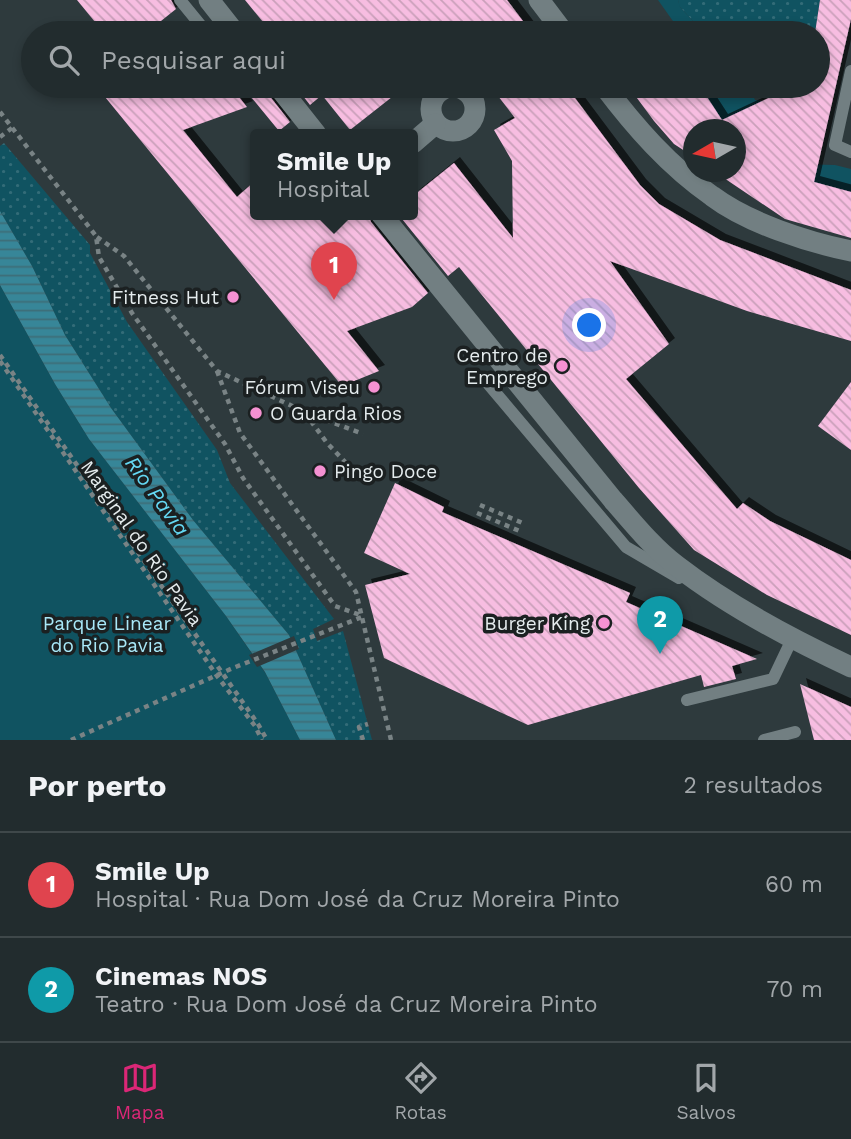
<!DOCTYPE html>
<html lang="pt">
<head>
<meta charset="utf-8">
<style>
	:root { --surface:#222c2e; --page:#2a3436; --text:#f1f3f6; --muted:#a2a7aa; --line:#3f484a; --accent:#db2777 }
	body { margin:0; font-family:"Work Sans",sans-serif; background:var(--page); color:var(--text) }
	.compass { position:absolute; left:683px; top:119px; width:63px; height:63px; border-radius:50%; background:var(--surface); box-shadow:0 4px 10px #0003; rotate:261deg }
	.you { position:absolute; left:590px; top:326px; width:24px; height:24px; margin:-18px; border:5px solid #fff; border-radius:50%; background:#1a73e8; box-shadow:0 0 0 10px #1a73e833 }
	.badge { display:grid; place-items:center; width:46px; height:46px; border-radius:50%; background:var(--accent); color:#fff; font-size:23px; font-weight:700 }
	.pin { position:absolute; translate:-50% -58px; filter:drop-shadow(0 2px 4px #0008) }
	.pin::after { content:''; position:absolute; top:37px; width:24px; height:21px; background:inherit; clip-path:polygon(0 0,100% 0,50% 100%) }
	.popup { position:absolute; left:250px; top:129px; width:168px; height:91px; box-sizing:border-box; display:grid; place-content:center; border-radius:7px; background:var(--surface); filter:drop-shadow(0 2px 5px #0005); font-size:23px; white-space:nowrap; color:var(--muted) }
	.popup b { font-size:26px; color:var(--text) }
	.popup::after { content:''; position:absolute; left:50%; top:100%; margin-left:-14px; border:14px solid transparent; border-top-color:var(--surface) }
	.list { margin:0; padding:0; list-style:none }
	h2 { display:flex; justify-content:space-between; align-items:center; height:91px; margin:0; padding:0 28px; font-size:30px }
	h2 small { font-size:23px; font-weight:400; color:var(--muted) }
	.list li { display:grid; grid-template-columns:46px 1fr auto; gap:21px; align-items:center; box-sizing:border-box; height:105px; padding:0 28px; border-top:2px solid var(--line) }
	.list b { display:block; font-size:26px; white-space:nowrap }
	.list p { margin:0; font-size:23px; white-space:nowrap; color:var(--muted) }
	.list em { font-size:23px; font-style:normal; color:var(--muted) }
	.icon { flex:none; width:38px; height:38px; fill:none; stroke:currentColor; stroke-width:2; stroke-linecap:round; stroke-linejoin:round }
	.map { position:relative; flex:none; width:851px; height:740px; overflow:hidden }
	.search { position:absolute; background:var(--surface); box-shadow:0 4px 10px #0003; left:21px; right:21px; top:21px; height:77px; display:flex; align-items:center; gap:18px; box-sizing:border-box; padding:0 24px; border-radius:38px; color:var(--muted); font-size:26px }
	.sheet { height:301px; background:var(--surface) }
	nav { display:flex; justify-content:space-around; align-items:center; box-sizing:border-box; height:98px; border-top:2px solid var(--line); background:var(--surface); font-size:19px; color:var(--muted) }
	nav a { display:grid; justify-items:center; gap:4px }
	nav .on { color:var(--accent) }
	.map>svg:first-child { display:block }
	.grass { fill:url(#grass-dots) }
	.green { fill:#105361 }
	.water { fill:url(#water-rules) }
	.pier { fill:#2e3a3d }
	.building { fill:url(#building-back-hatch); filter:url(#shadow) }
	.lines { fill:none; stroke-linecap:round; stroke-linejoin:round }
	.path { stroke:#798385; stroke-width:4.5; stroke-dasharray:5 5; stroke-linecap:butt }
	.lane { stroke:#727f82; stroke-width:12 }
	.street { stroke:#727f82; stroke-width:21 }
	.secondary { stroke:#727f82; stroke-width:21 }
	.poi-dot { fill:#f591d2; stroke:#1b2021; stroke-width:2.5 }
	.labels { text-anchor:middle; stroke-width:7; stroke-linejoin:round; paint-order:stroke }
	.poi-label { font-size:19px; fill:#e5ecee; stroke:#1b2021; text-anchor:end }
	.street-label { font-size:19px; fill:#e5ecee; stroke:#1b2021 }
	.park-label { font-size:19px; fill:#a9e8f8; stroke:#1b2021 }
	.water-label { font-size:21px; font-style:italic; fill:#64d8f3; stroke:#1b2021 }
</style>
</head>
<body>
<div class="map">
<svg width="851" height="740" viewBox="0 0 851 740">
	<defs>
		<pattern id="grass-dots" width="8" height="8" patternUnits="userSpaceOnUse" patternTransform="scale(1.75)"><rect width="8" height="8" fill="#105361"/><path d="M2 2h.1M6 6h.1" fill="none" stroke="#336c78" stroke-width="1.8" stroke-linecap="round"/></pattern>
		<pattern id="water-rules" width="6" height="5" patternUnits="userSpaceOnUse" patternTransform="scale(1.75)"><rect width="6" height="5" fill="#378698"/><path d="M0 2.5h6" fill="none" stroke="#3d6d78"/></pattern>
		<pattern id="building-back-hatch" width="6" height="6" patternUnits="userSpaceOnUse" patternTransform="scale(1.75)"><rect width="6" height="6" fill="#f7bde1"/><path d="M-1 5l2 2M0 0l6 6M5-1l2 2" fill="none" stroke="#caa0ba"/></pattern>
		<filter id="shadow"><feDropShadow dx="6" dy="-6" stdDeviation="0" flood-color="#0009"/></filter>
	</defs>
	<rect width="100%" height="100%" fill="#2e3a3d"/>
	<g class="grass">
		<polygon points="678,0 820,0 815,33 704,33 679,6"/>
		<polygon points="4,143 90,245 90,253 127,322 217,450 230,483 334,619 313,629 317,641 343,631 372,740 336,740 289,635 193,520 111,408 65,335 32,266 0,211 0,146"/>
	</g>
	<g class="green">
		<polygon points="658,0 678,0 680,7 704,33 678,33 680,31"/>
		<polygon points="699,86 749,86 755,100 779,104 796,164 835,165 851,169 851,192 821,184 810,225 744,110 716,123 707,97"/>
		<polygon points="0,285 55,384 89,439 226,616 266,674 300,740 0,740"/>
	</g>
	<polygon class="water" points="0,211 32,266 65,335 111,408 193,520 289,635 336,740 300,740 265,672 226,616 89,439 55,384 0,285"/>
	<polygon class="pier" points="294,636 299,649 257,667 249,655"/>
	<g class="building">
		<polygon points="77,0 171,0 176,9 146,33 104,33"/>
		<polygon points="245,0 507,0 532,33 272,33"/>
		<polygon points="820,0 851,0 851,19 814,182 851,192 851,238 785,219 715,172 736,172 736,130 694,130 694,157 674,144 654,121 628,86 702,86 707,97 722,120 794,86 818,86 818,33 815,33"/>
		<polygon points="96,86 230,86 247,107 183,130 237,197 255,181 255,214 368,214 371,222 428,293 412,307 347,331 379,371 342,386"/>
		<polygon points="242,86 265,86 268,94 290,122 279,131"/>
		<polygon points="295,86 406,86 350,130 322,95 310,105"/>
		<polygon points="510,86 566,86 640,185 659,204 720,240 851,290 851,341 747,311 610,261 669,344 626,379 737,509 743,503 770,521 851,560 851,635 767,595 694,550 639,488 459,267 448,276 398,214 413,214 413,196 454,163 513,238 512,161 494,130 515,118 498,96"/>
		<polygon points="851,382 851,450 818,426"/>
		<polygon points="395,483 444,507 442,512 630,593 626,602 757,659 732,666 736,679 704,687 701,675 528,725 384,658 365,585 410,574 364,553"/>
		<polygon points="800,684 851,707 851,740 814,740"/>
	</g>
	<g class="lines">
		<g class="path">
			<polyline points="0,112 96,236 99,257 132,313 225,444 243,478 335,606 363,616"/>
			<polyline points="0,137 12,128"/>
			<polyline points="97,237 124,256 217,371 305,412 363,434"/>
			<polyline points="0,355 258,724 267,740"/>
			<polyline points="0,361 217,676 255,726 262,740"/>
			<polyline points="217,371 240,433 356,592 391,740"/>
			<polyline points="305,413 327,443 349,466"/>
			<polyline points="480,505 525,524"/>
			<polyline points="477,513 522,532"/>
			<polyline points="71,740 233,668 362,617"/>
			<polyline points="363,740 359,727 368,724"/>
		</g>
		<g class="lane">
			<polyline points="180,0 207,33"/>
			<polyline points="851,71 835,145 851,152"/>
			<polyline points="489,385 626,547 679,578"/>
			<polyline points="687,700 773,679 793,637"/>
			<polyline points="764,740 795,732"/>
		</g>
		<g class="street">
			<polyline points="209,0 235,33"/>
			<polyline points="278,86 316,134"/>
			<circle cx="453" cy="109" r="22"/>
			<polyline points="413,143 435,124"/>
			<path d="M 381,214 L 613,500 C 633,523 653,548 677,566 C 730,607 791,639 851,667"/>
		</g>
		<g class="secondary">
			<polyline points="539,0 564,33"/>
			<path d="M 604,86 C 635,127 669,166 712,196 C 748,223 807,242 851,251"/>
		</g>
	</g>
	<g class="poi-dot">
		<circle cx="233" cy="297" r="7"/>
		<circle cx="562" cy="366" r="7"/>
		<circle cx="374" cy="387" r="7"/>
		<circle cx="256" cy="413" r="7"/>
		<circle cx="320" cy="471" r="7"/>
		<circle cx="604" cy="623" r="7"/>
	</g>
	<g class="labels">
		<g class="poi-label">
			<text x="219" y="304">Fitness Hut</text>
			<text x="548" y="362">Centro de<tspan x="548" dy="22">Emprego</tspan></text>
			<text x="360" y="394">Fórum Viseu</text>
			<text x="270" y="420" text-anchor="start">O Guarda Rios</text>
			<text x="334" y="478" text-anchor="start">Pingo Doce</text>
			<text x="590" y="630">Burger King</text>
		</g>
		<g class="street-label">
			<text transform="translate(142 543) rotate(55)" y="7">Marginal do Rio Pavia</text>
		</g>
		<g class="park-label">
			<text x="107" y="630">Parque Linear<tspan x="107" dy="22">do Rio Pavia</tspan></text>
		</g>
		<g class="water-label">
			<text transform="translate(157 496) rotate(54)" y="7">Rio Pavia</text>
		</g>
	</g>
</svg>
<svg class="compass" viewBox="-18 -18 36 36"><path d="M0-13l5 13h-10z" fill="#e53935"/><path d="M0 13l5-13h-10z" fill="#a2a7aa"/></svg>
<div class="you"></div>
<div class="pin badge" style="left:334px;top:300px;background:#e0444e">1</div>
<div class="popup"><b>Smile Up</b>Hospital</div>
<div class="pin badge" style="left:660px;top:654px;background:#0f9aa8">2</div>
<div class="search"><svg class="icon" aria-label="search" viewBox="0 0 24 24"><circle cx="10" cy="10" r="6"/><path d="M15 15l6 6"/></svg>Pesquisar aqui</div>
</div>
<section class="sheet">
<h2>Por perto<small>2 resultados</small></h2>
<ul class="list">
<li><span class="badge" style="background:#e0444e">1</span><div><b>Smile Up</b><p>Hospital · Rua Dom José da Cruz Moreira Pinto</p></div><em>60 m</em></li>
<li><span class="badge" style="background:#0f9aa8">2</span><div><b>Cinemas NOS</b><p>Teatro · Rua Dom José da Cruz Moreira Pinto</p></div><em>70 m</em></li>
</ul>
</section>
<nav>
<a class="on"><svg class="icon" aria-label="map" viewBox="0 0 24 24"><path d="M3 6l6-2 6 2 6-2v14l-6 2-6-2-6 2zM9 4v14M15 6v14"/></svg>Mapa</a>
<a><svg class="icon" aria-label="directions" viewBox="0 0 24 24"><path d="M12 3l9 9-9 9-9-9zM9 14v-3h6M13 9l2 2-2 2"/></svg>Rotas</a>
<a><svg class="icon" aria-label="saved" viewBox="0 0 24 24"><path d="M7 4h10v16l-5-4-5 4z"/></svg>Salvos</a>
</nav>
</body>
</html>
